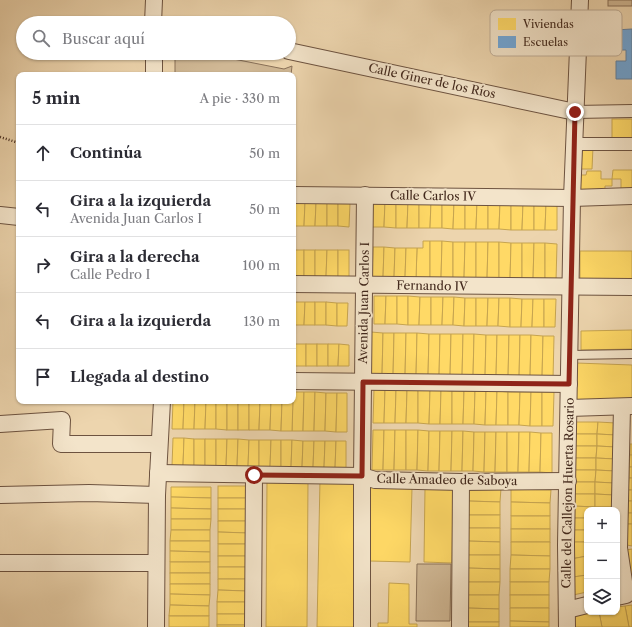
<!DOCTYPE html>
<html lang="es">
<head>
<meta charset="utf-8">
<style>
	:root { --surface:#fff; --page:#f2f2f3; --text:#2b2b33; --muted:#7c7c81; --line:#e1e1e2 }
	body { margin:0; font-family:"Libre Caslon Text",serif; background:var(--page); color:var(--text) }
	.controls { position:absolute; right:12px; bottom:12px; display:grid; overflow:hidden; border-radius:8px; box-shadow:0 1px 3px #0004 }
	.controls button { width:36px; height:36px; display:grid; place-items:center; padding:0; border:0; border-bottom:1px solid var(--line); background:var(--surface); color:var(--text); font:20px sans-serif }
	.stop { position:absolute; width:12px; height:12px; margin:-9px; border:3px solid #8f2418; border-radius:50%; background:#fff }
	.stop.end { background:#8f2418; border-color:#fff; box-shadow:0 1px 4px #0008 }
	.list { margin:0; padding:0; list-style:none }
	h2 { display:flex; justify-content:space-between; align-items:center; height:52px; margin:0; padding:0 16px; font-size:17px }
	h2 small { font-size:13px; font-weight:400; color:var(--muted) }
	.list li { display:grid; grid-template-columns:26px 1fr auto; gap:12px; align-items:center; box-sizing:border-box; height:56px; padding:0 16px; border-top:1px solid var(--line) }
	.list b { display:block; font-size:15px; white-space:nowrap }
	.list p { margin:0; font-size:13px; white-space:nowrap; color:var(--muted) }
	.list em { font-size:13px; font-style:normal; color:var(--muted) }
	.icon { flex:none; width:22px; height:22px; fill:none; stroke:currentColor; stroke-width:2; stroke-linecap:round; stroke-linejoin:round }
	.map { position:relative; flex:none; width:632px; height:627px; overflow:hidden }
	.search { position:absolute; background:var(--surface); box-shadow:0 1px 3px #0004; left:16px; top:16px; width:280px; height:44px; display:flex; align-items:center; gap:10px; box-sizing:border-box; padding:0 14px; border-radius:22px; color:var(--muted); font-size:15px }
	.panel { position:absolute; background:var(--surface); box-shadow:0 1px 3px #0004; left:16px; top:72px; width:280px; height:332px; border-radius:8px }
	.map>svg:first-child { display:block }
	.green { fill:#d0b895; stroke:#897058 }
	.homes { fill:#ffd966; stroke:#c6a450 }
	.schools { fill:#6fa8dc; stroke:#6282a2 }
	.lines { fill:none; stroke-linecap:round; stroke-linejoin:round }
	.service-casing { stroke:#6d5340; stroke-width:10 }
	.pedestrian-casing { stroke:#6d5340; stroke-width:14 }
	.minor-casing { stroke:#6d5340; stroke-width:18 }
	.path { stroke:#42281c; stroke-width:2.5; stroke-dasharray:1 2; stroke-linecap:butt }
	.service { stroke:#f3e4ca; stroke-width:8 }
	.pedestrian { stroke:#f3e4ca; stroke-width:12 }
	.minor { stroke:#f3e4ca; stroke-width:16 }
	.route { stroke:#8f2418; stroke-width:5 }
	.labels { text-anchor:middle; stroke-width:4; stroke-linejoin:round; paint-order:stroke }
	.street-label { font-size:12px; fill:#42281c; stroke:#f3e4ca }
	.key { fill:#f3e4ca; stroke:#beac96; stroke-width:1 }
	.key-label { font-size:11px; fill:#42281c }
</style>
</head>
<body>
<div class="map">
<svg width="632" height="627" viewBox="0 0 632 627">
	<rect width="100%" height="100%" fill="#edd5ae"/>
	<filter id="stains"><feTurbulence type="fractalNoise" baseFrequency=".005" numOctaves="4"/><feColorMatrix values="0 0 0 0 .2 0 0 0 0 .09 0 0 0 0 .02 0 0 0 .5 -.17"/></filter>
	<radialGradient id="worn" r=".72"><stop offset=".6" stop-color="#630" stop-opacity="0"/><stop offset="1" stop-color="#630" stop-opacity=".3"/></radialGradient>
	<g class="green">
		<rect x="608" y="0" width="24" height="6"/>
		<polygon points="175,53 203,53 284,69 292,66 291,75 175,75"/>
		<polygon points="417,564 451,564 450,621 416,621"/>
	</g>
	<g class="homes">
		<rect x="612" y="119" width="20" height="20"/>
		<polygon points="582,147 593,147 592,169 581,169"/>
		<polygon points="613,170 632,170 632,192 621,192 621,179 612,179"/>
		<polygon points="587,171 601,171 601,179 612,179 612,186 605,186 605,193 580,192 581,175 586,175"/>
		<polygon points="373,200 385,201 384,227 372,227"/>
		<polygon points="385,201 396,201 396,228 384,227"/>
		<polygon points="396,201 408,201 407,228 396,228"/>
		<polygon points="408,201 419,201 419,228 407,228"/>
		<polygon points="419,201 431,201 430,228 419,228"/>
		<polygon points="431,201 442,201 442,228 430,228"/>
		<polygon points="442,201 454,202 453,229 442,228"/>
		<polygon points="293,202 305,202 304,226 293,226"/>
		<polygon points="305,202 316,203 315,226 304,226"/>
		<polygon points="454,202 465,202 465,229 453,229"/>
		<polygon points="465,202 477,202 476,229 465,229"/>
		<polygon points="477,202 488,202 488,229 476,229"/>
		<polygon points="488,202 500,202 499,229 488,229"/>
		<polygon points="500,202 511,203 511,230 499,229"/>
		<polygon points="316,203 327,203 327,226 315,226"/>
		<rect x="327" y="203" width="11" height="23"/>
		<polygon points="338,203 350,203 349,227 338,226"/>
		<polygon points="511,203 523,203 522,230 511,230"/>
		<polygon points="523,203 534,203 534,230 522,230"/>
		<polygon points="534,203 546,203 545,230 534,230"/>
		<polygon points="546,203 557,203 557,230 545,230"/>
		<polygon points="423,241 430,241 430,279 416,279 417,248 423,248"/>
		<polygon points="430,241 442,241 441,279 430,279"/>
		<polygon points="442,241 453,242 453,279 441,279"/>
		<polygon points="453,242 465,242 464,279 453,279"/>
		<polygon points="465,242 476,242 476,280 464,279"/>
		<polygon points="476,242 488,242 487,280 476,280"/>
		<polygon points="488,242 499,242 499,280 487,280"/>
		<polygon points="499,242 511,243 510,280 499,280"/>
		<polygon points="511,243 522,243 522,281 510,280"/>
		<polygon points="522,243 534,243 533,281 522,281"/>
		<polygon points="534,243 545,243 545,281 533,281"/>
		<polygon points="545,243 557,244 556,281 545,281"/>
		<polygon points="373,247 384,247 383,278 372,278"/>
		<polygon points="384,247 395,248 394,278 383,278"/>
		<polygon points="395,248 406,248 405,278 394,278"/>
		<polygon points="406,248 417,248 416,279 405,278"/>
		<rect x="293" y="250" width="11" height="27"/>
		<rect x="304" y="250" width="11" height="27"/>
		<polygon points="315,250 327,250 326,277 315,277"/>
		<polygon points="327,250 338,250 338,277 326,277"/>
		<rect x="338" y="250" width="11" height="27"/>
		<polygon points="580,251 632,251 632,282 580,281"/>
		<polygon points="374,296 386,296 385,324 374,324"/>
		<polygon points="386,296 397,296 397,324 385,324"/>
		<polygon points="397,296 408,296 408,325 397,324"/>
		<polygon points="408,296 420,297 419,325 408,325"/>
		<polygon points="420,297 431,297 431,325 419,325"/>
		<polygon points="431,297 443,297 442,325 431,325"/>
		<polygon points="443,297 454,297 453,325 442,325"/>
		<polygon points="454,297 465,298 464,326 453,325"/>
		<polygon points="465,298 476,298 476,326 464,326"/>
		<polygon points="476,298 488,298 487,326 476,326"/>
		<polygon points="488,298 499,298 498,326 487,326"/>
		<polygon points="499,298 510,298 510,327 498,326"/>
		<polygon points="510,298 522,299 521,327 510,327"/>
		<polygon points="522,299 533,299 532,327 521,327"/>
		<polygon points="533,299 544,299 544,327 532,327"/>
		<polygon points="544,299 556,299 555,327 544,327"/>
		<polygon points="294,302 305,302 304,325 293,325"/>
		<polygon points="305,302 315,302 315,325 304,325"/>
		<rect x="315" y="302" width="11" height="23"/>
		<polygon points="326,302 337,303 337,326 326,325"/>
		<polygon points="337,303 348,303 347,326 337,326"/>
		<polygon points="632,330 632,349 581,350 581,331"/>
		<polygon points="371,332 383,333 382,376 370,376"/>
		<polygon points="383,333 394,333 393,377 382,376"/>
		<polygon points="394,333 406,333 405,377 393,377"/>
		<polygon points="406,333 417,333 416,377 405,377"/>
		<polygon points="417,333 429,334 428,377 416,377"/>
		<polygon points="429,334 440,334 439,377 428,377"/>
		<polygon points="440,334 451,334 450,378 439,377"/>
		<polygon points="451,334 463,334 462,378 450,378"/>
		<polygon points="463,334 474,334 473,378 462,378"/>
		<polygon points="474,334 486,335 485,378 473,378"/>
		<polygon points="486,335 497,335 496,378 485,378"/>
		<polygon points="497,335 509,335 508,379 496,378"/>
		<polygon points="509,335 520,335 519,379 508,379"/>
		<polygon points="520,335 531,335 530,379 519,379"/>
		<polygon points="531,335 543,336 542,379 530,379"/>
		<polygon points="543,336 554,336 553,379 542,379"/>
		<rect x="293" y="344" width="2" height="22"/>
		<rect x="295" y="344" width="11" height="22"/>
		<rect x="306" y="344" width="11" height="22"/>
		<rect x="317" y="344" width="11" height="22"/>
		<polygon points="328,344 339,344 338,366 328,366"/>
		<polygon points="339,344 349,345 349,366 338,366"/>
		<polygon points="576,363 632,365 632,399 575,402"/>
		<polygon points="374,389 385,389 384,423 373,423"/>
		<polygon points="385,389 396,390 395,423 384,423"/>
		<polygon points="396,390 407,390 406,423 395,423"/>
		<polygon points="407,390 418,390 418,423 406,423"/>
		<polygon points="418,390 430,390 429,424 418,423"/>
		<polygon points="430,390 441,390 440,424 429,424"/>
		<polygon points="441,390 452,391 452,424 440,424"/>
		<polygon points="452,391 464,391 463,424 452,424"/>
		<polygon points="464,391 475,391 474,424 463,424"/>
		<polygon points="475,391 486,391 485,425 474,424"/>
		<polygon points="486,391 497,391 496,425 485,425"/>
		<polygon points="497,391 508,392 508,425 496,425"/>
		<polygon points="293,392 304,392 303,431 292,431"/>
		<polygon points="304,392 315,392 314,431 303,431"/>
		<polygon points="315,392 326,393 325,431 314,431"/>
		<polygon points="508,392 520,392 519,425 508,425"/>
		<polygon points="520,392 531,392 530,426 519,425"/>
		<polygon points="531,392 542,392 542,426 530,426"/>
		<polygon points="542,392 554,392 553,426 542,426"/>
		<polygon points="326,393 337,393 336,432 325,431"/>
		<polygon points="337,393 347,393 347,432 336,432"/>
		<polygon points="173,401 184,401 183,429 172,429"/>
		<polygon points="184,401 195,401 194,429 183,429"/>
		<polygon points="195,401 206,401 205,429 194,429"/>
		<polygon points="206,401 216,401 216,429 205,429"/>
		<polygon points="216,401 227,401 227,430 216,429"/>
		<rect x="227" y="401" width="11" height="29"/>
		<rect x="238" y="401" width="11" height="29"/>
		<polygon points="249,401 260,401 259,430 249,430"/>
		<polygon points="260,401 271,401 270,430 259,430"/>
		<polygon points="271,401 282,401 281,431 270,430"/>
		<polygon points="282,401 293,401 292,431 281,431"/>
		<polygon points="576,422 598,422 597,434 576,434"/>
		<polygon points="598,422 616,423 616,435 597,434"/>
		<polygon points="373,430 384,430 383,470 372,470"/>
		<polygon points="384,430 395,430 394,470 383,470"/>
		<polygon points="395,430 406,430 406,470 394,470"/>
		<polygon points="406,430 418,430 417,470 406,470"/>
		<polygon points="418,430 429,431 428,471 417,470"/>
		<polygon points="429,431 440,431 439,471 428,471"/>
		<polygon points="440,431 452,431 451,471 439,471"/>
		<polygon points="452,431 463,431 462,471 451,471"/>
		<polygon points="463,431 474,432 473,471 462,471"/>
		<polygon points="474,432 485,432 484,472 473,471"/>
		<polygon points="485,432 496,432 495,472 484,472"/>
		<polygon points="496,432 507,432 507,472 495,472"/>
		<polygon points="507,432 519,432 518,472 507,472"/>
		<polygon points="519,432 530,432 529,472 518,472"/>
		<polygon points="530,432 541,433 540,472 529,472"/>
		<polygon points="541,433 552,433 552,473 540,472"/>
		<polygon points="576,434 597,434 597,446 575,446"/>
		<polygon points="597,434 616,435 616,447 597,446"/>
		<polygon points="173,438 184,438 183,466 172,466"/>
		<polygon points="184,438 194,439 194,466 183,466"/>
		<rect x="194" y="439" width="11" height="27"/>
		<polygon points="205,439 216,439 216,467 205,466"/>
		<polygon points="216,439 227,439 226,467 216,467"/>
		<polygon points="227,439 238,439 237,467 226,467"/>
		<polygon points="238,439 249,440 248,467 237,467"/>
		<polygon points="249,440 259,440 259,467 248,467"/>
		<polygon points="259,440 271,440 270,467 259,467"/>
		<polygon points="271,440 281,440 281,468 270,467"/>
		<polygon points="281,440 292,440 291,468 281,468"/>
		<polygon points="292,440 303,441 302,468 291,468"/>
		<polygon points="303,441 314,441 313,468 302,468"/>
		<polygon points="314,441 325,441 324,468 313,468"/>
		<polygon points="325,441 336,441 335,469 324,468"/>
		<polygon points="336,441 346,441 346,469 335,469"/>
		<rect x="630" y="444" width="2" height="11"/>
		<polygon points="575,446 597,446 596,458 575,458"/>
		<polygon points="597,446 616,447 615,459 596,458"/>
		<polygon points="630,455 632,455 632,467 629,467"/>
		<polygon points="575,458 596,458 596,470 574,470"/>
		<polygon points="596,458 615,459 615,471 596,470"/>
		<rect x="629" y="467" width="3" height="11"/>
		<polygon points="574,470 596,470 595,482 574,482"/>
		<polygon points="596,470 615,471 614,483 595,482"/>
		<polygon points="629,478 632,478 632,490 628,490"/>
		<polygon points="267,480 308,480 307,627 266,627"/>
		<polygon points="320,480 361,481 357,627 317,627"/>
		<rect x="574" y="482" width="21" height="12"/>
		<polygon points="595,482 614,483 614,495 595,494"/>
		<rect x="218" y="486" width="30" height="12"/>
		<polygon points="171,487 211,487 211,498 171,497"/>
		<polygon points="370,487 412,488 410,562 369,561"/>
		<polygon points="425,488 453,488 452,563 424,562"/>
		<polygon points="468,488 501,488 500,502 468,501"/>
		<polygon points="511,489 551,490 550,503 511,502"/>
		<rect x="628" y="490" width="4" height="11"/>
		<polygon points="574,494 595,494 595,507 573,506"/>
		<polygon points="595,494 614,495 614,507 595,507"/>
		<polygon points="171,497 211,498 211,509 171,508"/>
		<rect x="218" y="498" width="30" height="11"/>
		<polygon points="468,501 500,502 500,515 467,515"/>
		<rect x="628" y="501" width="4" height="12"/>
		<polygon points="511,502 550,503 550,516 511,516"/>
		<polygon points="573,506 595,507 595,510 587,510 587,518 573,518"/>
		<rect x="595" y="507" width="19" height="3"/>
		<polygon points="171,508 211,509 211,519 171,519"/>
		<rect x="218" y="509" width="30" height="12"/>
		<polygon points="628,513 632,513 632,524 627,524"/>
		<rect x="467" y="515" width="33" height="13"/>
		<rect x="511" y="516" width="39" height="13"/>
		<polygon points="573,518 587,518 587,530 572,530"/>
		<polygon points="171,519 211,519 210,530 171,530"/>
		<polygon points="218,521 248,521 248,533 218,532"/>
		<polygon points="627,524 632,524 632,546 627,545"/>
		<polygon points="467,528 500,528 500,542 467,541"/>
		<rect x="511" y="529" width="39" height="13"/>
		<polygon points="171,530 210,530 210,541 170,541"/>
		<rect x="572" y="530" width="15" height="12"/>
		<polygon points="218,532 248,533 248,544 218,544"/>
		<polygon points="170,541 210,541 210,552 170,551"/>
		<polygon points="467,541 500,542 500,555 467,555"/>
		<polygon points="511,542 550,542 550,556 511,555"/>
		<polygon points="572,542 587,542 587,556 571,559"/>
		<rect x="218" y="544" width="30" height="12"/>
		<polygon points="632,549 632,589 626,550"/>
		<polygon points="170,551 210,552 210,562 170,562"/>
		<polygon points="467,555 500,555 500,569 467,568"/>
		<polygon points="511,555 550,556 550,569 510,569"/>
		<rect x="218" y="556" width="30" height="11"/>
		<polygon points="587,556 587,575 573,577 571,559"/>
		<rect x="170" y="562" width="40" height="11"/>
		<rect x="218" y="567" width="30" height="12"/>
		<polygon points="467,568 500,569 500,582 467,582"/>
		<polygon points="510,569 550,569 549,582 510,582"/>
		<rect x="170" y="573" width="40" height="11"/>
		<polygon points="587,575 587,592 573,595 573,577"/>
		<polygon points="218,579 248,579 247,591 218,590"/>
		<polygon points="467,582 500,582 499,595 467,595"/>
		<rect x="510" y="582" width="39" height="13"/>
		<polygon points="389,583 409,584 409,624 417,624 417,627 378,627 378,623 388,623"/>
		<polygon points="170,584 210,584 210,595 170,594"/>
		<polygon points="218,590 247,591 247,602 217,602"/>
		<polygon points="170,594 210,595 209,606 170,605"/>
		<polygon points="467,595 499,595 499,609 467,608"/>
		<rect x="510" y="595" width="39" height="13"/>
		<rect x="217" y="602" width="30" height="12"/>
		<polygon points="170,605 209,606 209,616 169,616"/>
		<polygon points="632,605 632,627 629,627 625,606"/>
		<polygon points="625,606 629,627 602,627 599,612 617,612 617,607"/>
		<polygon points="467,608 499,609 499,622 466,622"/>
		<polygon points="510,608 549,608 549,622 510,621"/>
		<polygon points="590,612 599,612 602,627 573,627 573,615"/>
		<rect x="217" y="614" width="30" height="11"/>
		<rect x="169" y="616" width="40" height="11"/>
		<polygon points="510,621 549,622 549,627 510,627"/>
		<rect x="466" y="622" width="33" height="5"/>
		<rect x="217" y="625" width="30" height="2"/>
	</g>
	<polygon class="schools" points="632,29 632,79 616,79 616,61 626,61 626,50 616,50 615,30"/>
	<g class="lines">
		<defs>
			<polyline id="service" points="570,355 632,354"/>
			<g id="pedestrian">
				<polyline points="575,112 632,111"/>
				<polyline points="575,144 632,144"/>
			</g>
			<g id="minor">
				<polyline points="153,23 154,0"/>
				<polyline points="289,51 575,112"/>
				<polyline points="154,53 154,75"/>
				<polyline points="293,195 572,198 632,196"/>
				<polyline points="0,215 19,217"/>
				<polyline points="293,284 632,287"/>
				<polyline points="293,381 569,384"/>
				<polyline points="569,408 632,406"/>
				<polyline points="0,424 62,420 61,444 159,444"/>
				<polyline points="158,473 362,476 375,480 461,482 568,481"/>
				<polyline points="0,495 89,493 157,495"/>
				<polyline points="0,563 156,563"/>
				<polyline points="617,597 626,595 619,548 622,407"/>
				<polyline points="567,610 587,605"/>
				<polyline points="156,627 157,495 162,401"/>
				<polyline points="253,627 254,475"/>
				<polyline points="362,627 362,476 365,195"/>
				<polyline points="460,627 461,482"/>
				<polyline points="567,627 566,545 572,198 580,0"/>
			</g>
		</defs>
		<use href="#service" class="service-casing"/>
		<use href="#pedestrian" class="pedestrian-casing"/>
		<use href="#minor" class="minor-casing"/>
		<polyline class="path" points="0,137 19,143"/>
		<use href="#service" class="service"/>
		<use href="#pedestrian" class="pedestrian"/>
		<use href="#minor" class="minor"/>
	</g>
	<g class="lines">
		<polyline class="route" points="254,475 362,476 363,382 569,384 575,112"/>
	</g>
	<g class="labels">
		<g class="street-label">
			<text transform="translate(432 81) rotate(12)" y="4">Calle Giner de los Ríos</text>
			<text transform="translate(433 196) rotate(1)" y="4">Calle Carlos IV</text>
			<text transform="translate(432 286) rotate(1)" y="4">Fernando IV</text>
			<text transform="translate(364 303) rotate(-89)" y="4">Avenida Juan Carlos I</text>
			<text transform="translate(447 480) rotate(1)" y="4">Calle Amadeo de Saboya</text>
			<text transform="translate(568 493) rotate(-89)" y="4">Calle del Callejon Huerta Rosario</text>
		</g>
	</g>
	<rect x="490" y="10" width="132" height="46" rx="6" class="key"/>
	<rect x="498" y="18" width="18" height="12" fill="#ffd966"/>
	<rect x="498" y="36" width="18" height="12" fill="#6fa8dc"/>
	<g class="key-label">
		<text x="523" y="28">Viviendas</text>
		<text x="523" y="46">Escuelas</text>
	</g>
	<rect width="100%" height="100%" filter="url(#stains)"/>
	<rect width="100%" height="100%" fill="url(#worn)"/>
</svg>
<div class="controls">
<button>+</button>
<button>−</button>
<button><svg class="icon" aria-label="layers" viewBox="0 0 24 24"><path d="M12 4l9 5-9 5-9-5zM3 14l9 5 9-5"/></svg></button>
</div>
<div class="stop" style="left:254px;top:475px"></div>
<div class="stop end" style="left:575px;top:112px"></div>
<div class="search"><svg class="icon" aria-label="search" viewBox="0 0 24 24"><circle cx="10" cy="10" r="6"/><path d="M15 15l6 6"/></svg>Buscar aquí</div>
<section class="panel">
<h2>5 min<small>A pie · 330 m</small></h2>
<ul class="list">
<li><svg class="icon" aria-label="ahead" viewBox="0 0 24 24"><path d="M12 20V5M6 11l6-6 6 6"/></svg><div><b>Continúa</b></div><em>50 m</em></li>
<li><svg class="icon" aria-label="left" viewBox="0 0 24 24"><path d="M17 20v-9H6M10 6l-5 5 5 5"/></svg><div><b>Gira a la izquierda</b><p>Avenida Juan Carlos I</p></div><em>50 m</em></li>
<li><svg class="icon" aria-label="right" viewBox="0 0 24 24"><path d="M7 20v-9h11M14 6l5 5-5 5"/></svg><div><b>Gira a la derecha</b><p>Calle Pedro I</p></div><em>100 m</em></li>
<li><svg class="icon" aria-label="left" viewBox="0 0 24 24"><path d="M17 20v-9H6M10 6l-5 5 5 5"/></svg><div><b>Gira a la izquierda</b></div><em>130 m</em></li>
<li><svg class="icon" aria-label="arrive" viewBox="0 0 24 24"><path d="M6 21V4h12l-3 4 3 4H6"/></svg><div><b>Llegada al destino</b></div></li>
</ul>
</section>
</div>
</body>
</html>
